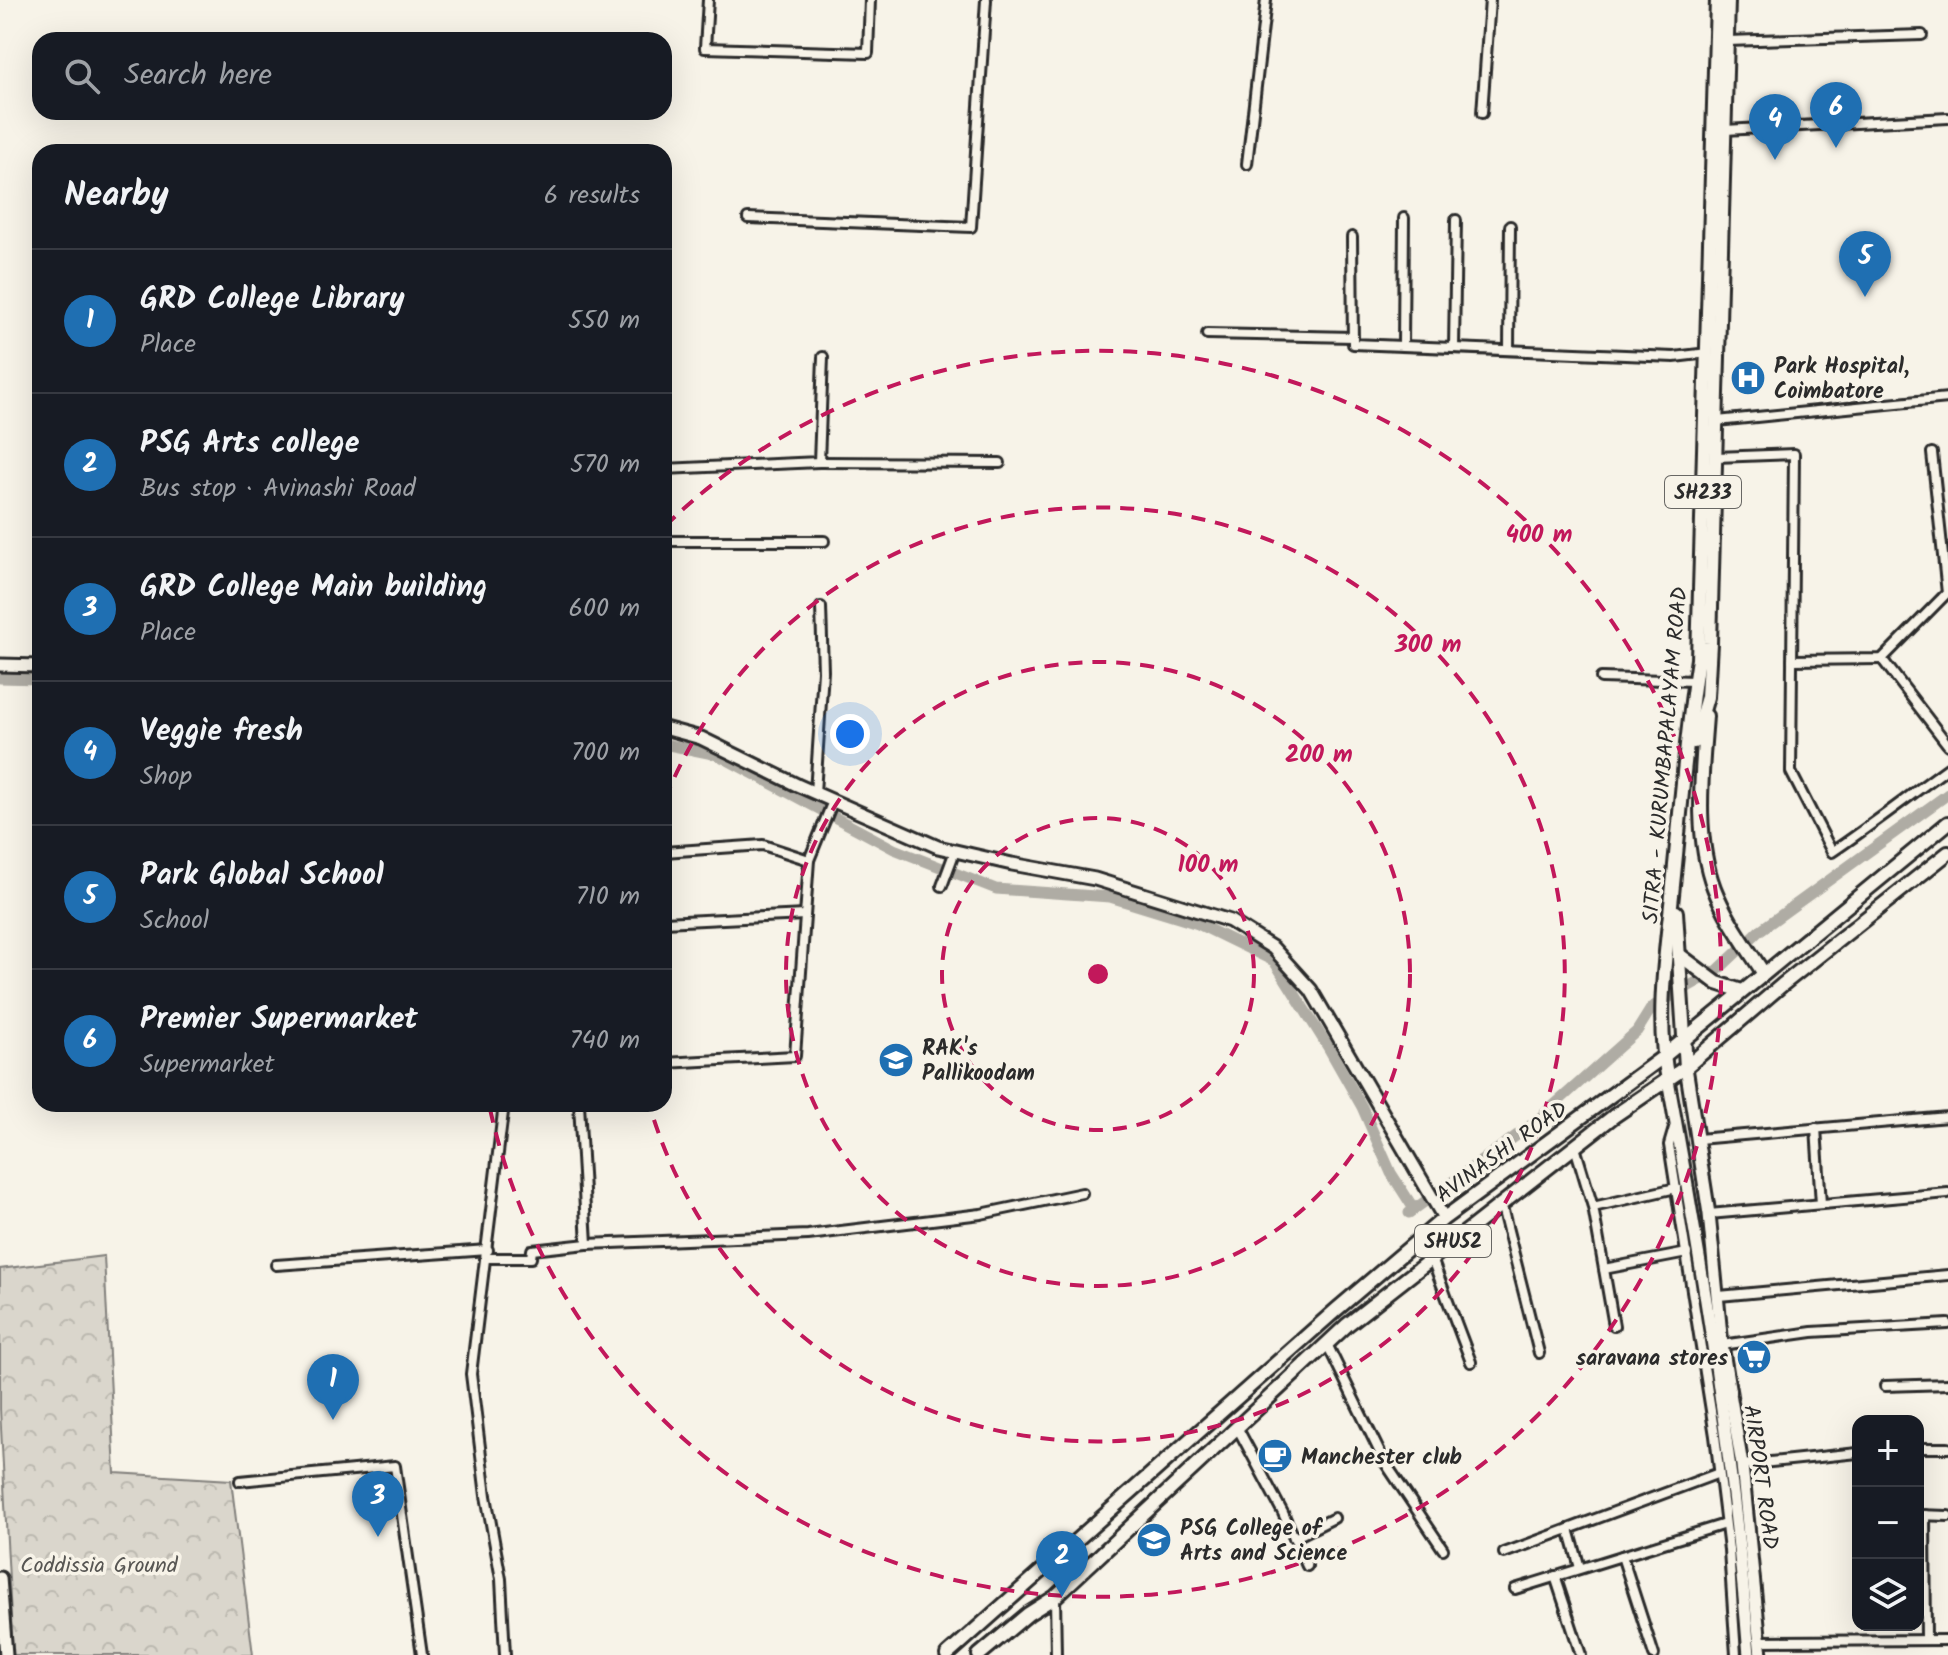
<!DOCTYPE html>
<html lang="en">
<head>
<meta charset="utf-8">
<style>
	:root { --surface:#171b24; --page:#242831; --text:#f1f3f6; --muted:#9ea1a6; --line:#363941; --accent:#1f6fb2 }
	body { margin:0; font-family:Kalam,sans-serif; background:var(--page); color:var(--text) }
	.controls { position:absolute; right:24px; bottom:24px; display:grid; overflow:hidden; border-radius:16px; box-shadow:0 8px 32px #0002 }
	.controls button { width:72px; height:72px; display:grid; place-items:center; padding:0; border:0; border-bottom:2px solid var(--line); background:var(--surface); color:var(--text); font:40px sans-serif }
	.you { position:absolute; left:850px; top:734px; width:28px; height:28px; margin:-20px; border:6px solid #fff; border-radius:50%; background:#1a73e8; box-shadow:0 0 0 12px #1a73e833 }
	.badge { display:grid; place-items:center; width:52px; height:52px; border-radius:50%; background:var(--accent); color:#fff; font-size:26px; font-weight:700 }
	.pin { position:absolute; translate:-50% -66px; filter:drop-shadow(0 2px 4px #0008) }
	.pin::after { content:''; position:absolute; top:42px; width:28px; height:24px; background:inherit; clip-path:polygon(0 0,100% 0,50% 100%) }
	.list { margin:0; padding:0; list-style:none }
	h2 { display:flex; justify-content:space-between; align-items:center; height:104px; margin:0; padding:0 32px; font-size:34px }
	h2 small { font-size:26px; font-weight:400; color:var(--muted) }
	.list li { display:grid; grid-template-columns:52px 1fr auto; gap:24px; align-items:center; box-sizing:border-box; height:144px; padding:0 32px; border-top:2px solid var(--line) }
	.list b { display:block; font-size:30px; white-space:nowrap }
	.list p { margin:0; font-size:26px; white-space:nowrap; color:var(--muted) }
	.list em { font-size:26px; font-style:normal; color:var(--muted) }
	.icon { flex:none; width:44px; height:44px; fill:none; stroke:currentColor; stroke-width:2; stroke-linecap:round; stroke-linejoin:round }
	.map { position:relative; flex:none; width:1948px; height:1655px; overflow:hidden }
	.search { position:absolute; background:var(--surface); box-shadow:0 8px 32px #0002; left:32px; top:32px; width:640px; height:88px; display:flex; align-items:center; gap:20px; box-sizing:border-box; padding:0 28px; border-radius:24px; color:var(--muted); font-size:30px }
	.panel { position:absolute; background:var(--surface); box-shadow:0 8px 32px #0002; left:32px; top:144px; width:640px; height:968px; border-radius:24px }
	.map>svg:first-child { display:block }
	.park { fill:url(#park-crowns); stroke:#82807c; stroke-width:2 }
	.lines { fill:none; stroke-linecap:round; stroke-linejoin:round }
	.canal { stroke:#afaca4; stroke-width:11 }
	.street-casing { stroke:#2b2b2b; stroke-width:14 }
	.secondary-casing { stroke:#2b2b2b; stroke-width:17 }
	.primary-casing { stroke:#2b2b2b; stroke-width:18 }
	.street { stroke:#f7f3e8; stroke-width:8 }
	.secondary { stroke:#f7f3e8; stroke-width:11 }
	.primary { stroke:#f7f3e8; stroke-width:12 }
	.ring { fill:none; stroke:#c2185b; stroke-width:4; stroke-dasharray:14 10 }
	.labels { text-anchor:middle; stroke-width:7; stroke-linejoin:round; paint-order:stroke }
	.shield { fill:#f7f3e8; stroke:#686764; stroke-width:2 }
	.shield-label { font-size:20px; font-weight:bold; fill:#2b2b2b }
	.poi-label { font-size:22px; font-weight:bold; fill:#2b2b2b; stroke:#f7f3e8; text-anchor:start }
	.street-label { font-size:22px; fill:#2b2b2b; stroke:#f7f3e8 }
	.park-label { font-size:22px; fill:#575653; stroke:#f7f3e8 }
	.centre { fill:#c2185b; stroke:#f7f3e8; stroke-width:4 }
	.ring-label { font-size:24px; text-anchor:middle; font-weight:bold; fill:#c2185b; stroke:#f7f3e8; stroke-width:7; stroke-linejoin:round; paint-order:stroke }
</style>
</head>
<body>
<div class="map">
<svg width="1948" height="1655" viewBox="0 0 1948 1655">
	<defs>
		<pattern id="park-crowns" width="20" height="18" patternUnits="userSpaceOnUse" patternTransform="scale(2)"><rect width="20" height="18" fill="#dad6cc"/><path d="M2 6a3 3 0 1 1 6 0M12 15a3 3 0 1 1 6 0" fill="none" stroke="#bbb8af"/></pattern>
	</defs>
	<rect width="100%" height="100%" fill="#f7f3e8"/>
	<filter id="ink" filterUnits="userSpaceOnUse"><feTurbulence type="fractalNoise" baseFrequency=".0125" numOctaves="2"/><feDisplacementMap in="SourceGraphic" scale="16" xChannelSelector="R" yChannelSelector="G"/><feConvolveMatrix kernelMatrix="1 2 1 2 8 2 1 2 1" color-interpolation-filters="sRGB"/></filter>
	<g filter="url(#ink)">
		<polygon class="park" points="104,1256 115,1473 231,1480 253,1655 13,1655 0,1409 0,1269"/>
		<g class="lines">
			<g class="canal">
				<polyline points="0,678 40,679"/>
				<polyline points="664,744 718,755 894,849 996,889 1110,897 1198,924 1274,961 1328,1047 1362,1107 1391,1173 1414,1209"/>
				<polyline points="1409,1213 1534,1123 1637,1031 1652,1007 1718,970 1759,931 1948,794"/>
			</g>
			<defs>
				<g id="street">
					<polyline points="708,0 705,48 868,53 870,0"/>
					<polyline points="1727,41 1922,35"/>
					<polyline points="1482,113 1490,0"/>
					<polyline points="1725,130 1948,118"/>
					<polyline points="1247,164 1266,0"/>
					<polyline points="748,218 971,227 986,0"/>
					<polyline points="1352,237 1353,344 1674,357 1708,353"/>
					<polyline points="1207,334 1353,337"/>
					<polyline points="1403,346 1404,218"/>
					<polyline points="1454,348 1456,220"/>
					<polyline points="1509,350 1510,226"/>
					<polyline points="1717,421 1948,398"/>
					<path d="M 1716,457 L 1794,454 L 1791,772 L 1832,852 C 1872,825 1909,796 1948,768"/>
					<polyline points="819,462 1000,463"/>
					<polyline points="664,469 819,462 823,357"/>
					<polyline points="664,541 824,541"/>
					<polyline points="1882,659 1948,745"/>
					<polyline points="1792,660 1882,659 1947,593 1932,453"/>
					<polyline points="1601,678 1694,681"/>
					<polyline points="815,793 823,671 821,607"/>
					<polyline points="664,852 763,845 809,860"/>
					<polyline points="942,886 955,851"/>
					<polyline points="664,922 805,915"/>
					<polyline points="664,1063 795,1056 809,860 833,801"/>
					<polyline points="504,1104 471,1374 486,1496 501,1579 505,1655"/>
					<polyline points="1674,1128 1669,1145 1715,1436 1729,1550 1736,1655"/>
					<polyline points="1816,1128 1821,1204"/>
					<polyline points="1698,1139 1948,1117"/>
					<polyline points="1575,1147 1593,1207 1614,1326"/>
					<polyline points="1501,1203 1539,1353"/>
					<polyline points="1593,1207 1676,1188"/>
					<polyline points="1709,1214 1948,1193"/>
					<polyline points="587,1244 808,1235 981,1214 1082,1193"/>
					<polyline points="487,1258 531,1258 532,1250 587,1244 579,1104"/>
					<polyline points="1432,1259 1471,1362"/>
					<polyline points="276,1265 488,1250"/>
					<polyline points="1604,1269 1687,1253"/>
					<polyline points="1719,1296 1948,1275"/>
					<polyline points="1327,1344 1384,1461 1443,1549"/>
					<polyline points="1722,1345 1812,1332 1948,1324"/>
					<polyline points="1885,1386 1948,1384"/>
					<polyline points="1237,1427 1283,1513 1307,1566"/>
					<polyline points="1918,1448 1948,1448"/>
					<polyline points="1742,1465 1858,1453"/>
					<polyline points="240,1481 395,1466 422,1655"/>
					<polyline points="1918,1515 1948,1516"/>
					<polyline points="1925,1515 1926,1640"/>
					<polyline points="1569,1529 1580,1568"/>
					<polyline points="1294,1538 1334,1518"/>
					<polyline points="1504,1553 1719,1473"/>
					<polyline points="1622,1556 1654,1655"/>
					<polyline points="1555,1576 1581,1655"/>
					<polyline points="1515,1589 1725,1524"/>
					<polyline points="1055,1597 1056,1655"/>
					<polyline points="1760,1641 1948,1640"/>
				</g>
				<g id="secondary">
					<polyline points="0,665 40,666"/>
					<polyline points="664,728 701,738 797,785 938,847 1012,864 1095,879 1230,921 1273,948 1311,990 1444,1218"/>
					<polyline points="1686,1067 1709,1214 1722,1345 1742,1465 1761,1655"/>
					<path d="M 1668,1080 C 1703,1270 1734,1462 1749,1655"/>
					<polyline points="0,1578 6,1655"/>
				</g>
				<g id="primary">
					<path d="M 1706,716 C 1702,772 1694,835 1714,888 C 1726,919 1747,947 1764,974"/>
					<polyline points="1694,742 1707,697 1710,643 1728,0"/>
					<polyline points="1676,912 1686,1067"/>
					<polyline points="1681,956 1717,983 1742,991"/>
					<path d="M 1668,1080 C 1655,1017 1667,948 1673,885 C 1681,809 1686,734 1698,659 L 1717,0"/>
					<polyline points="947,1655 1336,1310 1443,1219 1663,1057 1948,823"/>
					<polyline points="979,1655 1028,1614 1055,1597 1347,1325 1614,1116 1686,1067 1782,985 1948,853"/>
				</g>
			</defs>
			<use href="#street" class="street-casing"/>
			<use href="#secondary" class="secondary-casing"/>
			<use href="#primary" class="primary-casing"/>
			<use href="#street" class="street"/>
			<use href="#secondary" class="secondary"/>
			<use href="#primary" class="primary"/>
		</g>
	</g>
	<g class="ring">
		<circle cx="1098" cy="974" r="156"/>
		<circle cx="1098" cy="974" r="312"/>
		<path d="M665 799A467 467 0 1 1 650 1107"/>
		<path d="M665 526A623 623 0 1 1 490 1109"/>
	</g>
	<defs>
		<symbol id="hospital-disc" viewBox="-11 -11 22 22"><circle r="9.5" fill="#1f6fb2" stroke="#f7f3e8"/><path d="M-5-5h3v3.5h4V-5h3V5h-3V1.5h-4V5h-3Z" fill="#fff"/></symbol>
		<symbol id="school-disc" viewBox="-11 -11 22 22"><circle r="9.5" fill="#1f6fb2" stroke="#f7f3e8"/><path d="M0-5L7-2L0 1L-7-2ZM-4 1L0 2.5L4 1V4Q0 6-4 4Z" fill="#fff"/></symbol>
		<symbol id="supermarket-disc" viewBox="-11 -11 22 22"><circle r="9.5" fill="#1f6fb2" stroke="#f7f3e8"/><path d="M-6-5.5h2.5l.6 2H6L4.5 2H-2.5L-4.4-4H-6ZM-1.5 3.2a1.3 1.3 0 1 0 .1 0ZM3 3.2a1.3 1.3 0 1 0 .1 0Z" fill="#fff"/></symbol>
		<symbol id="cafe-disc" viewBox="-11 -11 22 22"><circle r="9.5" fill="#1f6fb2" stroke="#f7f3e8"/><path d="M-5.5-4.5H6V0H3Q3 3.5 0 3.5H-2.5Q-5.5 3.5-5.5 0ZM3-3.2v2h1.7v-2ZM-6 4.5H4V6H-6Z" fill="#fff"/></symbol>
		<symbol id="university-disc" viewBox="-11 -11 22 22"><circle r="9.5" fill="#1f6fb2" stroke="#f7f3e8"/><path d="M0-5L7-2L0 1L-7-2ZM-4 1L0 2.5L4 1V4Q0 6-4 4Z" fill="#fff"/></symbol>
	</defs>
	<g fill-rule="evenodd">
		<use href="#hospital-disc" x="1728" y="358" width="40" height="40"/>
		<use href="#school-disc" x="876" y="1040" width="40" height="40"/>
		<use href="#supermarket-disc" x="1734" y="1337" width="40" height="40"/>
		<use href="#cafe-disc" x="1255" y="1436" width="40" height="40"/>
		<use href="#university-disc" x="1134" y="1520" width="40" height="40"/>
	</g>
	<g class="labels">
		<g class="shield">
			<rect x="1665" y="476" width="76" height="32" rx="6"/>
			<rect x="1415" y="1225" width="76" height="32" rx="6"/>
		</g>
		<g class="shield-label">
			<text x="1703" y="499">SH233</text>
			<text x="1453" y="1248">SHU52</text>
		</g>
		<g class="poi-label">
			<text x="1774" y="373">Park Hospital,<tspan x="1774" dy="25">Coimbatore</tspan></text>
			<text x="922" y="1055">RAK's<tspan x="922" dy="25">Pallikoodam</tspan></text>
			<text x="1728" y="1365" text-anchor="end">saravana stores</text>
			<text x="1301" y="1464">Manchester club</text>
			<text x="1180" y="1535">PSG College of<tspan x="1180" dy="25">Arts and Science</tspan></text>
		</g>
		<g class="street-label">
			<text transform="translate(1664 755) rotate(-85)" y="8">SITRA - KURUMBAPALAYAM ROAD</text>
			<text transform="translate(1501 1151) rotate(-36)" y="8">AVINASHI ROAD</text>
			<text transform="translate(1762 1477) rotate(82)" y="8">AIRPORT ROAD</text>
		</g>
		<g class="park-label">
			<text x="99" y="1572">Coddissia Ground</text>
		</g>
	</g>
	<circle cx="1098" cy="974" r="12" class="centre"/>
	<g class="ring-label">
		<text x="1539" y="542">400 m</text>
		<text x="1428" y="652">300 m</text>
		<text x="1319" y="762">200 m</text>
		<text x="1208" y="872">100 m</text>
	</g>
</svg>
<div class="controls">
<button>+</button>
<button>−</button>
<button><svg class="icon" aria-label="layers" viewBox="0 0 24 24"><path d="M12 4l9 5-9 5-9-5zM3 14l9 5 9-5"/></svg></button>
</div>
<div class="you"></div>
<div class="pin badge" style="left:333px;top:1420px">1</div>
<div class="pin badge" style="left:1062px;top:1597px">2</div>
<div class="pin badge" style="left:378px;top:1537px">3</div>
<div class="pin badge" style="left:1775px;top:160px">4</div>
<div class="pin badge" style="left:1865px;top:297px">5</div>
<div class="pin badge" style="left:1836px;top:148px">6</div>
<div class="search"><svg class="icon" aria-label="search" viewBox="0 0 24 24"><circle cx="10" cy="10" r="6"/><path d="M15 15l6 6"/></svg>Search here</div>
<section class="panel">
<h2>Nearby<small>6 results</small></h2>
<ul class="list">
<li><span class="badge">1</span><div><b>GRD College Library</b><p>Place</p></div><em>550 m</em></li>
<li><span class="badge">2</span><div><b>PSG Arts college</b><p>Bus stop · Avinashi Road</p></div><em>570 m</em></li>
<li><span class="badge">3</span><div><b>GRD College Main building</b><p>Place</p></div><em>600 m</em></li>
<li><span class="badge">4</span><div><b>Veggie fresh</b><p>Shop</p></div><em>700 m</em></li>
<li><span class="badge">5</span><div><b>Park Global School</b><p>School</p></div><em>710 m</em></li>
<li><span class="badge">6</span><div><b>Premier Supermarket</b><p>Supermarket</p></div><em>740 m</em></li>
</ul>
</section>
</div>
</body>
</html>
